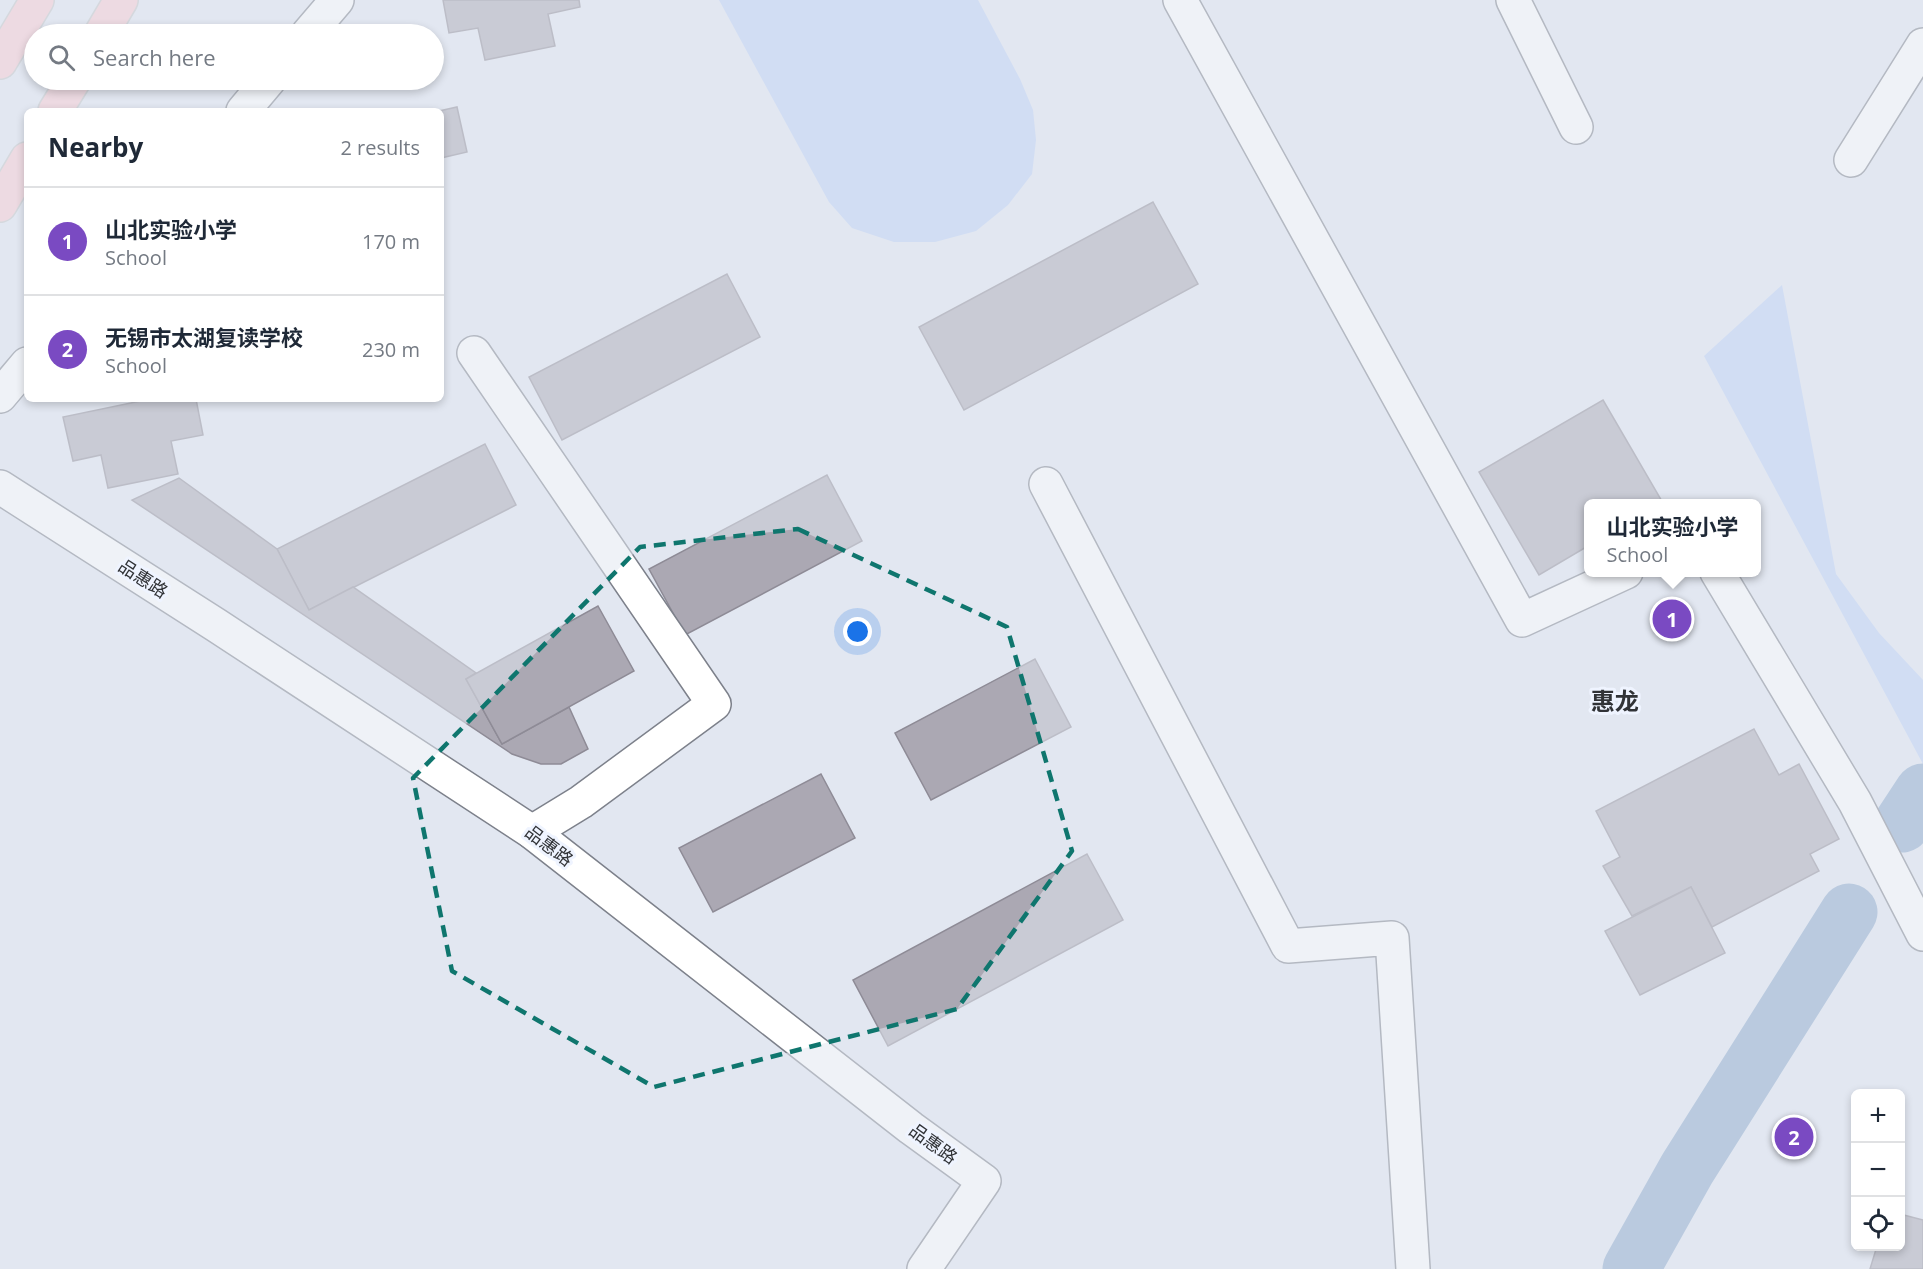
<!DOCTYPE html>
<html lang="en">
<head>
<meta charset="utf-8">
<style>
	:root { --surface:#fff; --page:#f2f2f3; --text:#1f2937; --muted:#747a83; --line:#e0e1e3; --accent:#7a4ac2 }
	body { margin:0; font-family:"Open Sans","Noto Sans SC",sans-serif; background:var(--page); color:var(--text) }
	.controls { position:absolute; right:18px; bottom:18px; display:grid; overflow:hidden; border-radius:9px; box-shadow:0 3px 9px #0003 }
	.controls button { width:54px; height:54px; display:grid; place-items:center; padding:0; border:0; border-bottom:2px solid var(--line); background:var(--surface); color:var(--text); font:30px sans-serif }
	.you { position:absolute; left:858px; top:632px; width:21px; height:21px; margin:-15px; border:4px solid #fff; border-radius:50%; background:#1a73e8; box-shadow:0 0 0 9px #1a73e833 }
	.badge { display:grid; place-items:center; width:39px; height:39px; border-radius:50%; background:var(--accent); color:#fff; font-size:20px; font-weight:700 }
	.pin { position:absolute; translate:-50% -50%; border:3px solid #fff; box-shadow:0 2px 6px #0006 }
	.popup { position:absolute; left:1584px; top:499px; width:177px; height:78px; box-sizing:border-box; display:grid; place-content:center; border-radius:9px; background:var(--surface); filter:drop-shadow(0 2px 4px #0005); font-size:20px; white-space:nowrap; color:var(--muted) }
	.popup b { font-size:22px; color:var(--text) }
	.popup::after { content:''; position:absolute; left:50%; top:100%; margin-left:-12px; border:12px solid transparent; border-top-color:var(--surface) }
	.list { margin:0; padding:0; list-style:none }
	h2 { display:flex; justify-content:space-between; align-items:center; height:78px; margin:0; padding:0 24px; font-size:26px }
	h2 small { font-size:20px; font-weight:400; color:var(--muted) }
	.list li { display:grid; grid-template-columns:39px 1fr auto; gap:18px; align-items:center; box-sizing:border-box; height:108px; padding:0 24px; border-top:2px solid var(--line) }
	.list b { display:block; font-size:22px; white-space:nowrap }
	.list p { margin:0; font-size:20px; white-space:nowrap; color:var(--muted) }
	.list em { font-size:20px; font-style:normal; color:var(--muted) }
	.icon { flex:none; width:33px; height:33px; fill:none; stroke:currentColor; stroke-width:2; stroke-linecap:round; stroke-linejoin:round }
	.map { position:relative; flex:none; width:1923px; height:1269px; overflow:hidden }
	.search { position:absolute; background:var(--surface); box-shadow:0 3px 9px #0003; left:24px; top:24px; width:420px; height:66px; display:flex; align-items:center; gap:15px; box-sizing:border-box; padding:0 21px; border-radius:33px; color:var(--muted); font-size:22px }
	.panel { position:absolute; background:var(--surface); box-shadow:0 3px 9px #0003; left:24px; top:108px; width:420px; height:294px; border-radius:9px }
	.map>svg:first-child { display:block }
	.green { fill:#bcd0f7 }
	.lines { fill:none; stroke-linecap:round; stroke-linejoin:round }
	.river { stroke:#8aa7cb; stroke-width:57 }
	.building { fill:#aba8b3; stroke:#8e8b96; stroke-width:1.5 }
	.minor-casing { stroke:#7d818b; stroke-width:36 }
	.major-casing { stroke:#c5c6c7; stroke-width:36 }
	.minor { stroke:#fff; stroke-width:33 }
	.major { stroke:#facbd0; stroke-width:33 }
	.marked { fill:none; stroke:#0f766e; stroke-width:4.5; stroke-dasharray:12 8; stroke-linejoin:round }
	.labels { text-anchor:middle; stroke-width:6; stroke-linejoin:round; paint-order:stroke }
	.street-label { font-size:18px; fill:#313337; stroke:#eff4ff }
	.district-label { font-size:24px; font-weight:bold; fill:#313337; stroke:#eff4ff }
</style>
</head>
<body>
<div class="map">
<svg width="1923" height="1269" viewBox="0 0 1923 1269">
	<rect width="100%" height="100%" fill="#e2e7f1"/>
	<g class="green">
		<polygon points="719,0 978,0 1020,79 1033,110 1036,140 1032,174 1008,205 976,231 935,242 894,242 852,228 829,202"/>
		<polygon points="1782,285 1836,574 1879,633 1923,680 1923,764 1704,356"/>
	</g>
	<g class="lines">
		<g class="river">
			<polyline points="1902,824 1923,792"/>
			<polyline points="1631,1269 1687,1169 1849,912"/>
		</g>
	</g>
	<g class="building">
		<polygon points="443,0 579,0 580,7 548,14 555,46 485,60 478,28 449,33"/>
		<polygon points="457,107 467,152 441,158 441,111 439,111"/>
		<polygon points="1153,202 1198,284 964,410 919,327"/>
		<polygon points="727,274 760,337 562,440 529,377"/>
		<polygon points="150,399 196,399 203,435 171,441 178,474 108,488 101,455 73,461 63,417"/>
		<polygon points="1603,400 1663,503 1588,504 1588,546 1539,575 1479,472"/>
		<polygon points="485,444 516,505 309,610 277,549"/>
		<polygon points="827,475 862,541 685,635 649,569"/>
		<polygon points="179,478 277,549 309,610 353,587 476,673 466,679 502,744 569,707 588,749 561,764 541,764 512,754 132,500"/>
		<polygon points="598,606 634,671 502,744 466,679"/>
		<polygon points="1035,659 1071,727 931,800 895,733"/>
		<polygon points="1754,729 1779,775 1799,764 1839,839 1810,854 1819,871 1712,927 1691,887 1632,916 1603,866 1620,857 1596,811"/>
		<polygon points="821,774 855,838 713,912 679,848"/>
		<polygon points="1087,854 1123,920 888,1046 853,980"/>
		<polygon points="1691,887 1725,953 1640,995 1605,931"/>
		<polygon points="1900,1214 1923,1220 1923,1269 1870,1269 1877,1246 1900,1246"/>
	</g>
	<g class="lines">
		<defs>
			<g id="minor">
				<polyline points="1180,0 1522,620 1626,572"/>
				<polyline points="1513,0 1576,127"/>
				<polyline points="308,34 337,0"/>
				<polyline points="243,111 269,80"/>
				<polyline points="1851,160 1923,45"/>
				<polyline points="474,353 714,704 581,802 532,832"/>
				<polyline points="0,396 27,364"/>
				<polyline points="1046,484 1288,946 1392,938 1413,1269"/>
				<polyline points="0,487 216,625 532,832 911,1128 984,1181 924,1269"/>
				<polyline points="1717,572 1855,802 1923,934"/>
			</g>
			<g id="major">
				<polyline points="101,34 121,0"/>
				<polyline points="0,62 37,0"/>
				<polyline points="55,111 74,80"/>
				<polyline points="0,205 27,159"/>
			</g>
		</defs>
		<use href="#minor" class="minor-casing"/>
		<use href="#major" class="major-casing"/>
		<use href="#minor" class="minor"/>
		<use href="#major" class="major"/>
	</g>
	<path d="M0 0H1923V1269H0ZM 798,529 L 1007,627 L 1072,851 L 957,1009 L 654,1087 L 452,971 L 413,778 L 640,547 Z" fill="#e2e7f1" fill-opacity=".55" fill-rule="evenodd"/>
	<path class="marked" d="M 798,529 L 1007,627 L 1072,851 L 957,1009 L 654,1087 L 452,971 L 413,778 L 640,547 Z"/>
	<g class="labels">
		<g class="street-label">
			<text transform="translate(143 579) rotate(33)" y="6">品惠路</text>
			<text transform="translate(549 846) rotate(37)" y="6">品惠路</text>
			<text transform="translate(933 1144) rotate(36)" y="6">品惠路</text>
		</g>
		<g class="district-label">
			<text x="1615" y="710">惠龙</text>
		</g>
	</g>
</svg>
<div class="controls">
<button>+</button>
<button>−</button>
<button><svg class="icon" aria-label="locate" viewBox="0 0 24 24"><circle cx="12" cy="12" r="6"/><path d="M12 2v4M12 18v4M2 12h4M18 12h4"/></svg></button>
</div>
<div class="you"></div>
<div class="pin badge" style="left:1672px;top:619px">1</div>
<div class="popup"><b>山北实验小学</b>School</div>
<div class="pin badge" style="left:1794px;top:1137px">2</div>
<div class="search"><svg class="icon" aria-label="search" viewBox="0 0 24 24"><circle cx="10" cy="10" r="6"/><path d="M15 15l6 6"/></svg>Search here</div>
<section class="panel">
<h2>Nearby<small>2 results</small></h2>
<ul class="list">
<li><span class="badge">1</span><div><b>山北实验小学</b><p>School</p></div><em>170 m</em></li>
<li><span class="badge">2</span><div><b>无锡市太湖复读学校</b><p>School</p></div><em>230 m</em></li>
</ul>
</section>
</div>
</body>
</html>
